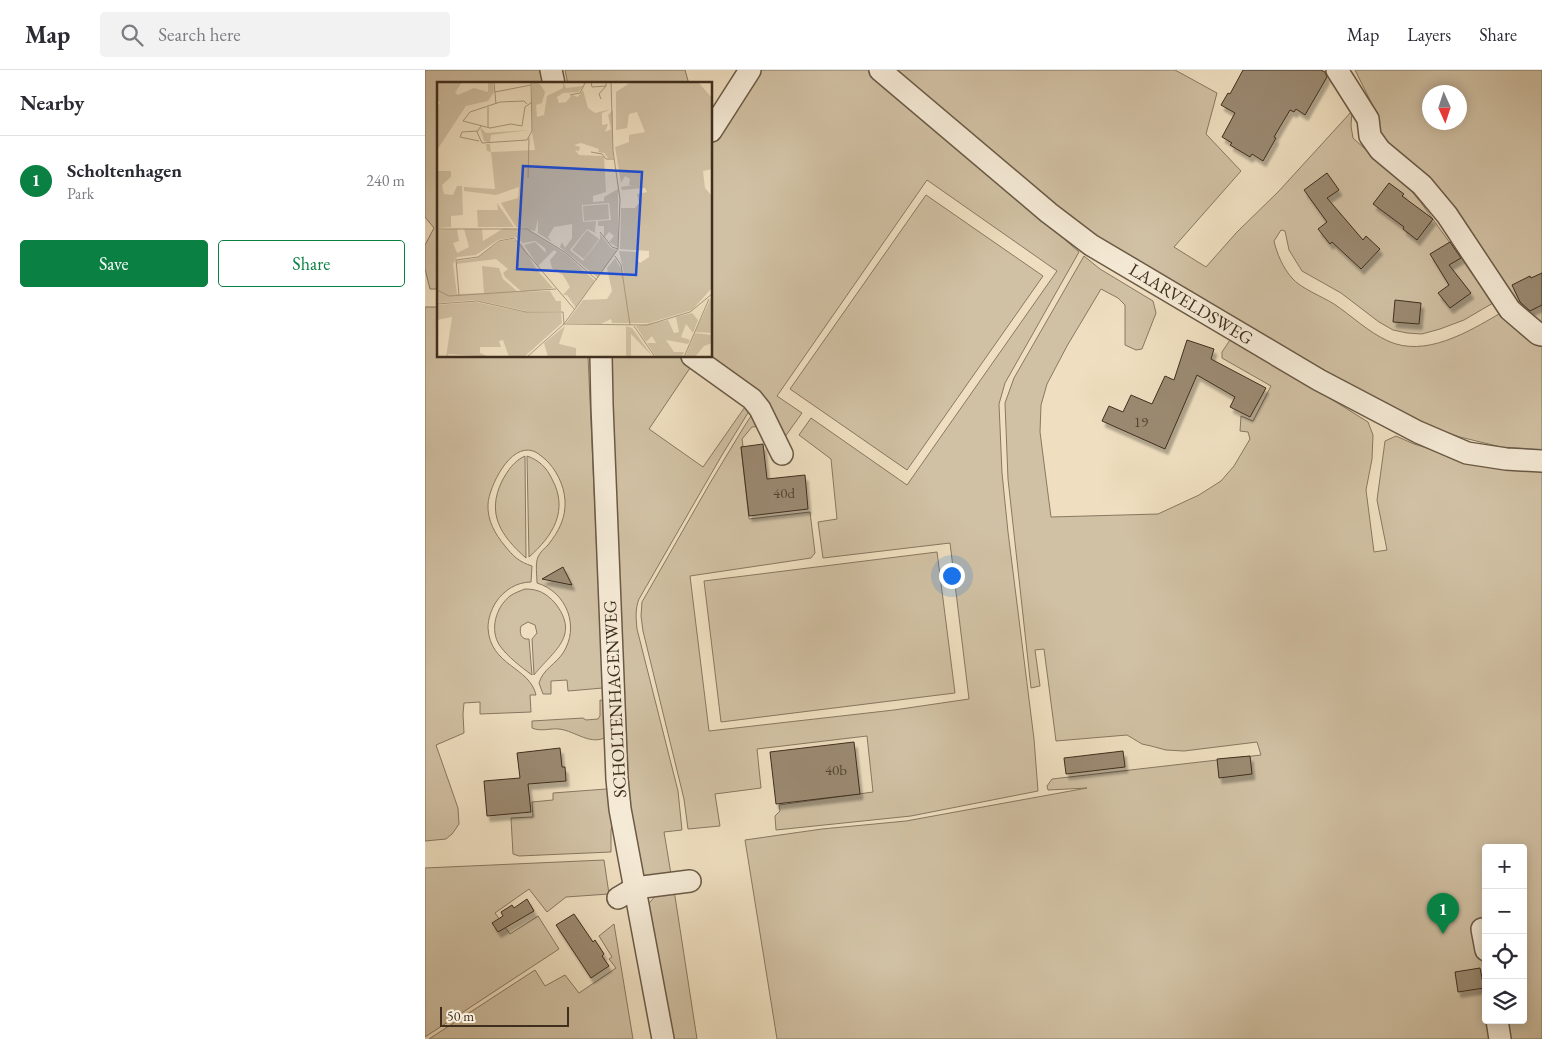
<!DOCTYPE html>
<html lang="en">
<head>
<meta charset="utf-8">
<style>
	:root { --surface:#fff; --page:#f2f2f3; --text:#2b2b33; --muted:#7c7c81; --line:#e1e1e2; --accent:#0b8043 }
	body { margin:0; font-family:"EB Garamond",serif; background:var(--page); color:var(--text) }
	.controls { position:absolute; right:15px; bottom:15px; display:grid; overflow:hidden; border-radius:5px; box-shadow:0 2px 12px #0003 }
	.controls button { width:45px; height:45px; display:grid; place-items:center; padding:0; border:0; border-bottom:1px solid var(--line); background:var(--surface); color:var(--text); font:25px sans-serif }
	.compass { position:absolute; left:997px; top:15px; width:45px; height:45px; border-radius:50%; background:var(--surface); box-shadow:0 2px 12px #0003; rotate:177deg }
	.scale { position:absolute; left:15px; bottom:12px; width:129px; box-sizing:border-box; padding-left:5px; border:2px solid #3f2e1e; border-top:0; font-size:14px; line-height:18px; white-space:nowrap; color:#3f2e1e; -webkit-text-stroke:4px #f5ead6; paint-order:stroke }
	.you { position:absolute; left:526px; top:505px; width:18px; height:18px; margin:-12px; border:4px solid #fff; border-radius:50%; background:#1a73e8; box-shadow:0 0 0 8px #1a73e833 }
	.badge { display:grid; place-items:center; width:32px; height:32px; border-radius:50%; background:var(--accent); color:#fff; font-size:16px; font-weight:700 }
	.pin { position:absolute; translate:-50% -41px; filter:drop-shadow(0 1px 2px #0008) }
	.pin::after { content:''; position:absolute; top:26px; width:18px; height:15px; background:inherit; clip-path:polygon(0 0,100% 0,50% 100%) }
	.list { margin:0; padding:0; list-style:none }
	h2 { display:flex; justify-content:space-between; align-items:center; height:65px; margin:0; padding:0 20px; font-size:21px }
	h2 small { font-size:16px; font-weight:400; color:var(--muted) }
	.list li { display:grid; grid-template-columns:32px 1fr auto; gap:15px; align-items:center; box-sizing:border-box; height:90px; padding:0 20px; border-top:1px solid var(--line) }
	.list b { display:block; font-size:19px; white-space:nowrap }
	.list p { margin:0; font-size:16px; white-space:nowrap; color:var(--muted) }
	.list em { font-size:16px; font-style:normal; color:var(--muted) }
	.actions { display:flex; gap:10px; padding:15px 20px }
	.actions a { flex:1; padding:11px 0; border:1px solid var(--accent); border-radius:5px; text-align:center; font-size:18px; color:var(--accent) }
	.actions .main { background:var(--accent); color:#fff }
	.icon { flex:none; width:28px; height:28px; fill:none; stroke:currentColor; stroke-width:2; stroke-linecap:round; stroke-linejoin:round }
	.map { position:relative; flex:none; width:1117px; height:969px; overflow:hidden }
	header { display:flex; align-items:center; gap:30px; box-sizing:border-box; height:70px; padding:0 25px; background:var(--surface); border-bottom:1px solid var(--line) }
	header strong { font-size:24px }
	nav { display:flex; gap:28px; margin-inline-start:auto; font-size:18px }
	.search { width:350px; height:45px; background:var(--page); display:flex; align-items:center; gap:12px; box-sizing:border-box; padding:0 18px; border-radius:5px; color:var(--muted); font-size:19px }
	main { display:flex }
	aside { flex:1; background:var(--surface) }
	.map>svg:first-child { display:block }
	.green { fill:#d1c1a4; stroke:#887861; fill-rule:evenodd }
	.building { fill:#9b8a72; stroke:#3f2e1e; filter:url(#shadow) }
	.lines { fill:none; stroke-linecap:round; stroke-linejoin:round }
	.minor-casing { stroke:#6b5a46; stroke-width:24 }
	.minor { stroke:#f5ead6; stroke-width:21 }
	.labels { text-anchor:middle; stroke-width:4.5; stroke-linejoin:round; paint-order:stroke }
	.number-label { font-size:15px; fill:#564533 }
	.street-label { font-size:18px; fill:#3f2e1e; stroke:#f5ead6 }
	.inset-road { fill:none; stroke:#a9987f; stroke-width:1 }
	.view { fill:#1d4ed8; fill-opacity:0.15; stroke:#1d4ed8; stroke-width:2.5 }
	.inset-edge { fill:none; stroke:#3f2e1e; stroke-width:2.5 }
</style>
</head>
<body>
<header>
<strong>Map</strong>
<div class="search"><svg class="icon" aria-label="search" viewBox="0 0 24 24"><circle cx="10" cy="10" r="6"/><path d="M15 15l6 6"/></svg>Search here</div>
<nav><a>Map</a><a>Layers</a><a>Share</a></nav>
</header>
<main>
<aside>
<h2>Nearby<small></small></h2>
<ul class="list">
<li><span class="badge">1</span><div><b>Scholtenhagen</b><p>Park</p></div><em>240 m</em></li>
</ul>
<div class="actions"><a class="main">Save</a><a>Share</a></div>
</aside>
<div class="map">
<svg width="1117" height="969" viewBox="0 0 1117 969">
	<defs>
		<filter id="shadow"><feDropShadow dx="3" dy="5.5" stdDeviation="1" flood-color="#0004"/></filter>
	</defs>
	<rect width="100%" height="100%" fill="#efdfc0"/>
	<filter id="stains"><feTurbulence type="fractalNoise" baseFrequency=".004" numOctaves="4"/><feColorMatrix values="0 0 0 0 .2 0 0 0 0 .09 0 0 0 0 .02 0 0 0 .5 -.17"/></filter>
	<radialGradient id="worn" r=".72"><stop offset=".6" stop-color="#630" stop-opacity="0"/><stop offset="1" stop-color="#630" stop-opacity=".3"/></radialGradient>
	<g class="green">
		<polygon points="0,0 116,0 118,14 14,14 14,219 5,219 0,199 0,175 9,158 0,147"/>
		<polygon points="140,0 260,0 264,14 143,14"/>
		<polygon points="332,0 446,0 654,182 580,313 574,334 577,403 583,462 609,669 613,721 486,746 351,760 350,746 355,741 354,735 448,722 442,666 332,679 336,718 290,724 295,756 263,759 259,729 218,561 216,546 217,532 285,413 317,360 326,346 330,344 337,356 327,357 317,369 318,376 316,377 324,449 385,442 390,483 386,488 265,506 284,661 469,640 544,629 525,473 398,488 393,452 412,449 406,389 374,365 386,348 482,415 632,201 502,110 352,326 377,343 357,371 278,286 286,286 286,73"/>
		<path d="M 470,0 L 750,0 L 792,23 L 781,64 L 816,101 L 749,177 L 781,197 L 812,162 L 853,122 L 927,41 L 926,56 L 928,68 L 953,91 L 979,112 L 997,134 L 1068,233 L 1039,250 L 1015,259 L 997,264 L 982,263 L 968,260 L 954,252 L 916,223 L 877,201 L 864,180 L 860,161 L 856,160 L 849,171 C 852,184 858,198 867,208 C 875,218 898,227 909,234 C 927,246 943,262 963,271 C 1000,288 1043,262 1074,244 C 1087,257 1100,265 1117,272 L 1117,380 L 1076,377 L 1035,367 L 1006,357 L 946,329 L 688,183 Z"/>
		<path d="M 930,0 L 1117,0 L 1117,257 L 1109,253 L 952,65 L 950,40 ZM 1004,22 L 1034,22 L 1034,52 L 1004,52 Z"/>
		<polygon points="501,125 618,206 482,400 365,319"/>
		<path d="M 659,186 L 675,199 L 728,231 L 731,243 L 717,279 L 711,280 L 700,275 L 700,235 L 693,228 L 676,219 L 642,276 L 622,314 L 616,335 L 615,362 L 626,447 L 733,444 L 774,425 L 796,411 L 809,396 L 825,369 L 823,362 L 815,361 L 816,346 L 828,351 L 846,316 L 797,288 L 797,282 L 805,270 L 885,316 L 943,352 L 948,365 L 947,389 L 941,420 L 949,482 L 962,480 L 952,430 L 960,371 L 971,366 L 989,374 L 1031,387 L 1117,396 L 1117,969 L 352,969 L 320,770 L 397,759 L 481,751 L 662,718 L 623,720 L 622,716 L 627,709 L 836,685 L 832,672 L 759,681 L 741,680 L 726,676 L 717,674 L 702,665 L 631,671 L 619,579 L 610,580 L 615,616 L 606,618 L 583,409 L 580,333 L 589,308 ZM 1061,778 L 1098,778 L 1098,950 L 1061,950 Z"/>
		<path d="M 0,237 L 14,237 L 14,286 L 163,286 L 178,618 L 143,621 L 142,610 L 126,611 L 126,624 L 118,624 L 114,613 C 118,599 131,594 138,583 C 155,557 142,522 112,513 C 112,506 110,493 113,487 C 115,482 120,478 123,475 C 134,461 141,448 140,430 C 139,415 131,399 120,389 C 116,386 112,382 108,381 C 85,373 64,417 63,434 C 62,450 70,464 80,476 C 88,486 94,492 107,496 L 106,512 C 92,512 79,520 71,532 C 66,540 63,549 63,558 C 65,596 105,597 111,625 L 105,625 L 106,642 L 55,644 L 55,632 L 39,633 L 38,644 L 39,663 L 11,675 L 33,738 L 34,754 L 27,764 L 21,769 L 0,771 Z"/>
		<path d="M 184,286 L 259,286 L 267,295 L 224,359 L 278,397 L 322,334 L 326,338 L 297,385 L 214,529 C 210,539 211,548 212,559 L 253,721 L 257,760 L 239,762 L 246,804 L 224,809 L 214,803 L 197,690 Z"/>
		<path d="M 100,386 L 101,488 C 76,466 61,444 77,411 C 83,400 89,391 100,386 Z"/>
		<path d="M 102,386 C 114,390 122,398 127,409 C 144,440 128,466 104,487 Z"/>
		<polygon points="512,482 530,623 296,652 279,511"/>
		<path d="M 100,519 C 113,519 121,523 130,533 C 156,566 128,581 109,605 L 107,569 L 112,563 L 110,555 L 103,552 L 96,556 C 94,563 96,570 104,569 L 107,605 C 96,597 83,587 75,576 C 64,560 71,537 85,526 C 89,523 95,521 100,519 Z"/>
		<path d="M 175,630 L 179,631 L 183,666 C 166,677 151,661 134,659 C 125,658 116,662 107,658 L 107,651 L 158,648 L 161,650 L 173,649 L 175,646 Z"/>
		<polygon points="181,719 187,721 190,740 186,761 186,782 94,786 88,784 86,748 108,747 107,732 128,730 128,723"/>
		<polygon points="179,790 184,824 141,827 122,842 104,819 70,843 85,864 113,846 134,879 0,967 0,798"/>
		<polygon points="249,820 272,969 244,969 220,838 231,825"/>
		<polygon points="189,854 208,969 4,969 110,900 120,916 140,905 154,923 191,898 184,889 187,887 174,866"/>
	</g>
	<g class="building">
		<polygon points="818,0 896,0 900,2 902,7 880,45 871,39 869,42 865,40 849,67 851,68 838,91 827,84 825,87 805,75 807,73 797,67 810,43 796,35 803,23 805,24"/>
		<polygon points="902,103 914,120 902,128 938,170 941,166 955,179 936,199 907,172 905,174 893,159 902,152 879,120"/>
		<polygon points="964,113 979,124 977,126 1008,149 992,170 978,159 979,157 948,134"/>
		<polygon points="1025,172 1036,188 1024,195 1046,223 1025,238 1013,223 1024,215 1005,184"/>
		<polygon points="1117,203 1117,235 1105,241 1095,232 1087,215 1105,206 1106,208"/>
		<polygon points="970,230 996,233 994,254 968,252"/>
		<polygon points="762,270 789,279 786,289 841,318 825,347 805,337 810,327 772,305 740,379 677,351 684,336 698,342 706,325 727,334 740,306 749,310"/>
		<polygon points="338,374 342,409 380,405 383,439 324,446 316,377"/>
		<polygon points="138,497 147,515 117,509"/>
		<polygon points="429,672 435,724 351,734 345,682"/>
		<polygon points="135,678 137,697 140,697 141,711 103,714 106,742 62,746 59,711 95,708 92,683"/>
		<polygon points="698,681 700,697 641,704 639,688"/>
		<polygon points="825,686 827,704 794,708 792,689"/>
		<polygon points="102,829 109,841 73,862 67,853 78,846 76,842 87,835 89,838"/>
		<polygon points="149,844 168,872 170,870 179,884 177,886 184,896 166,908 131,855"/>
		<polygon points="1055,898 1059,918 1033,922 1030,902"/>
	</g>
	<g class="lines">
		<defs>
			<g id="minor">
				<polyline points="126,0 129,14"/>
				<polyline points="455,0 624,143 666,175 894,310 993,362 1042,383 1081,389 1117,391"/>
				<polyline points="912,0 943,49 945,66 955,80 997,115 1022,145 1085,240 1113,264 1117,265"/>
				<polyline points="286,61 325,0"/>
				<polyline points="176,286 177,335 192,709 195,739 238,969"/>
				<polyline points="267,286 327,329 335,339 357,384"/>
				<polyline points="193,828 210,818 265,811"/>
				<polyline points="1057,859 1061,880"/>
				<polyline points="1072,950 1075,969"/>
			</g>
		</defs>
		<use href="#minor" class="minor-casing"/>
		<use href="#minor" class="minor"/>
	</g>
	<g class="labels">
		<g class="number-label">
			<text x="716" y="357">19</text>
			<text x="359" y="428">40d</text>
			<text x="411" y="705">40b</text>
		</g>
		<g class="street-label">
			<text transform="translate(766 234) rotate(31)" y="6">LAARVELDSWEG</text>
			<text transform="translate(190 629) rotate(-93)" y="6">SCHOLTENHAGENWEG</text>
		</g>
	</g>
	<g transform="translate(12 12)">
		<rect width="275" height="275" fill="#efdfc0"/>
		<path d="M 0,0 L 25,0 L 18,11 L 21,13 L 37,6 L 51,10 L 51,0 L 56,0 L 57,10 L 51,19 L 29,24 L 0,68 L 0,25 L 3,20 L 0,19 ZM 95,0 L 103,2 L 108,10 L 105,21 L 99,23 L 100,35 L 107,33 L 110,14 L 126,6 L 126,0 L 129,6 L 147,4 L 141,10 L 126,11 L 120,15 L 122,21 L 129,20 L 135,13 L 141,15 L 146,8 L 151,26 L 158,31 L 174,27 L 165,31 L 165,43 L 171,42 L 168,50 L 174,47 L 171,33 L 176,28 L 176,76 L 171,76 L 167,71 L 161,70 L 162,67 L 144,61 L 137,63 L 143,65 L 142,69 L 138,68 L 142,73 L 167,74 L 169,110 L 156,114 L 156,120 L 167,119 L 167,115 L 181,107 L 181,166 L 172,160 L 177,154 L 172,150 L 167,156 L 167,144 L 161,144 L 161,139 L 174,138 L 172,121 L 145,123 L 146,140 L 159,139 L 158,150 L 161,152 L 150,147 L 133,168 L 146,179 L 163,157 L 163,152 L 174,166 L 180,168 L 161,196 L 123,165 L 125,160 L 128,166 L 135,156 L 135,142 L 117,145 L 111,155 L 115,160 L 101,151 L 101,137 L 98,149 L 79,145 L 64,121 L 81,116 L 82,105 L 59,113 L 27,109 L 27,105 L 58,107 L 54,70 L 50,69 L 49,62 L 53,62 L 54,70 L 98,68 L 95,50 ZM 194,0 L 261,0 L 275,16 L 275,87 L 266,89 L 268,106 L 275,114 L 275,206 L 255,228 L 212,241 L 175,241 L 174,237 L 164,242 L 129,241 L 146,218 L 170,217 L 175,209 L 170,186 L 178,176 L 187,192 L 182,169 L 200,170 L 199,177 L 203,181 L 212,175 L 212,169 L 183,167 L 184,126 L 198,126 L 202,121 L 200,112 L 210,110 L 208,106 L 185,108 L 184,105 L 196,103 L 192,103 L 193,97 L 188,94 L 184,101 L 178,65 L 192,60 L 192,53 L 208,50 L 200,30 L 192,32 L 190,46 L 179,48 L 179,10 ZM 43,45 L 49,51 L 93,48 L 54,53 L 53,61 L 47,59 ZM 0,89 L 14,89 L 14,95 L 5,103 L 7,112 L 16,113 L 20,104 L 25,104 L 26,133 L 14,134 L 14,145 L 0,146 ZM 60,121 L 77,145 L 41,145 L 40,128 L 61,128 ZM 171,122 L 172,137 L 147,139 L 146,124 ZM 67,146 L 91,148 L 130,173 L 158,199 L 139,226 L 130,213 L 126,213 L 133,205 L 126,193 L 115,186 L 113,178 L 120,170 L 117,168 L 101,184 L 87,163 L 98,160 L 109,171 L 108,166 L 98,159 L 86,161 L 78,155 L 61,158 L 39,173 L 20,175 L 16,182 L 20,212 L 113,209 L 119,219 L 124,219 L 124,229 L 89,229 L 39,218 L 0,221 L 0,148 L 20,147 L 22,159 L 16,161 L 20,171 L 32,165 L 27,147 L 45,147 L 46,159 ZM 150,148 L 162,157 L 147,177 L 135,168 ZM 75,157 L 84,161 L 100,188 L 116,206 L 85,210 L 68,195 L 66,191 L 71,187 L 59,177 L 19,182 L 20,179 L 40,176 L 62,160 ZM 45,184 L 62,186 L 66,197 L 81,210 L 47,211 ZM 275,214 L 275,251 L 258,250 ZM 39,220 L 86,230 L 124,231 L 125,241 L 87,275 L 72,275 L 66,258 L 62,259 L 64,265 L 43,265 L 43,271 L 52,275 L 12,272 L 9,275 L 15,235 L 0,238 L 0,223 ZM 255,231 L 261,238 L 256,251 L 249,242 L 244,255 L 253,258 L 251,262 L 229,258 L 237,270 L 247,270 L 245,275 L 219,275 L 210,261 L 219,261 L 215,254 L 209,260 L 199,244 L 231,238 L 237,251 L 242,250 L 239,235 ZM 128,244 L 122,262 L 139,266 L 139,275 L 111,275 L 107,261 ZM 189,244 L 195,246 L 216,275 L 194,252 L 194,275 L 189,275 ZM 258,251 L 275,253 L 275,261 L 267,264 L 258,275 L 248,275 Z" fill="#d1c1a4"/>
		<path class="inset-road" d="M 57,0 L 59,22M 154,0 L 155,5 L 169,4 L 169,0M 58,10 L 94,3M 133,13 L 143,11 L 148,1M 164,17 L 162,12 L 169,4M 90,22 L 87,19 L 63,20 L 33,30 L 26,39 L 53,46 L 74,42 L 85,44 L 88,25 L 95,20M 44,44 L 40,50 L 45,61 L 90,58 L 95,49 L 94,0M 51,45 L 51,25M 41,49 L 25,50 L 23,55 L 42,59M 154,70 L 165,72 L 169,77 L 177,77M 91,96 L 92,56M 0,147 L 90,147 L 129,171 L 160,198M 163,150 L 175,165 L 181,167M 178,174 L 184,183 L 193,243M 0,208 L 12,214 L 119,207M 22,213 L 19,178 L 41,175 L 62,159 L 77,156 L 138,228M 0,222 L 40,219 L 89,230 L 126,230 L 127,242M 127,242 L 210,243 L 253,230 L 275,212M 197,244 L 218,275M 90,275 L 127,242 L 181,167 L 183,117 L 176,69 L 174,0M 247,275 L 272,217"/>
		<path class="view" d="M 86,84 L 205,90 L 199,193 L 80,187 Z"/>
		<rect width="275" height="275" class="inset-edge"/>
	</g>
	<rect width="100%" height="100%" filter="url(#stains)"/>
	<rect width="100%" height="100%" fill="url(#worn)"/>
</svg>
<div class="controls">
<button>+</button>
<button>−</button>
<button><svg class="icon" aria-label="locate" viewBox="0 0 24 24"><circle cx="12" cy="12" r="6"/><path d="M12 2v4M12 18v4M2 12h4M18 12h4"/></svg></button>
<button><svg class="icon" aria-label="layers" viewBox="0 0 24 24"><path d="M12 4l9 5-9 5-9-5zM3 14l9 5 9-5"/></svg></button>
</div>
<svg class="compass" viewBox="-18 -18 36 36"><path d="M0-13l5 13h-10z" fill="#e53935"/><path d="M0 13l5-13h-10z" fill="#7c7c81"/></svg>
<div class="scale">50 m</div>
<div class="you"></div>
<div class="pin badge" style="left:1018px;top:864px">1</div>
</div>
</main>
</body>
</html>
